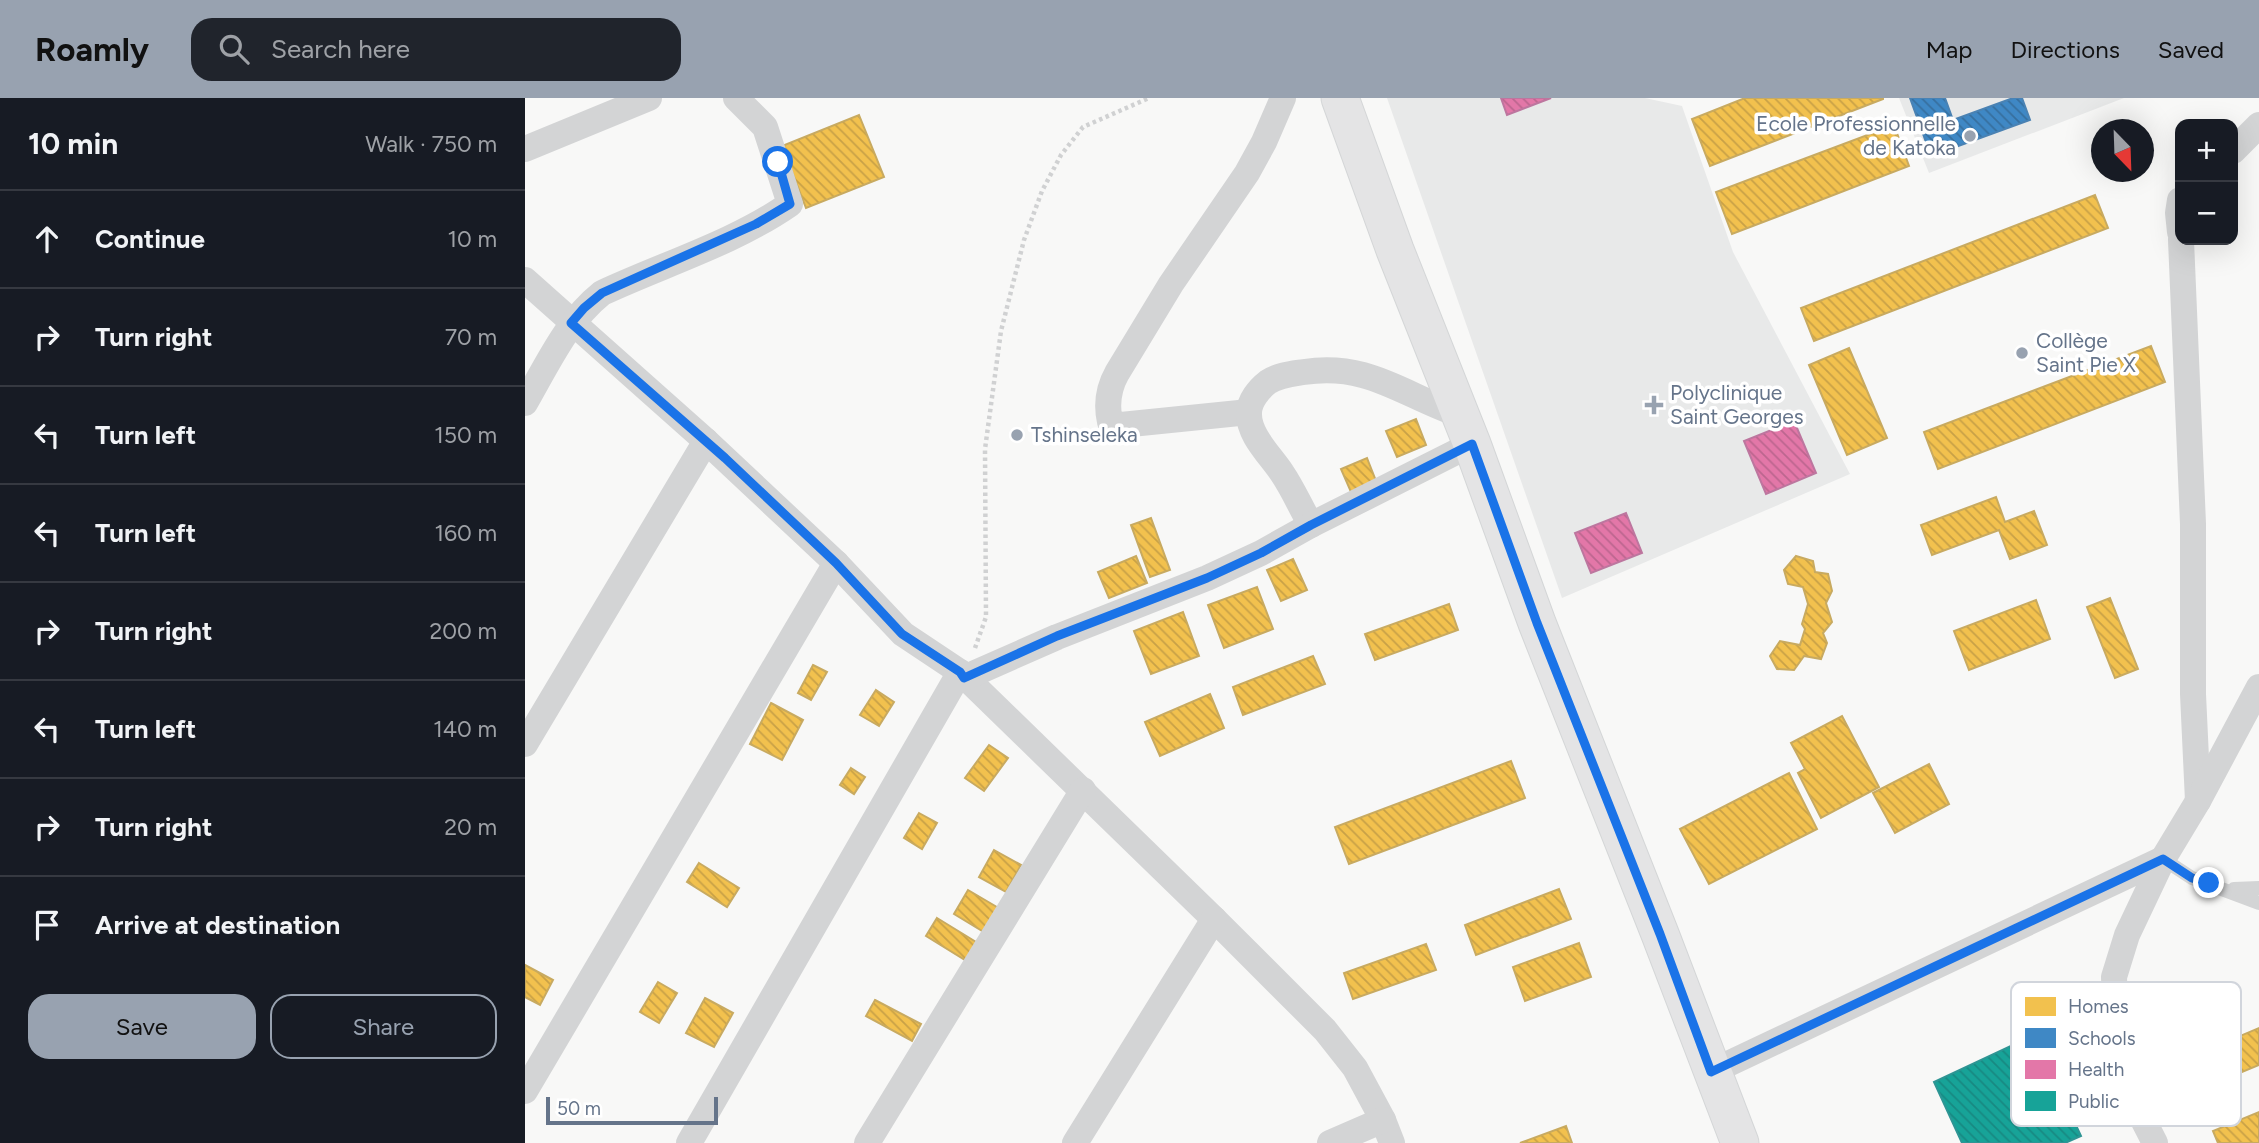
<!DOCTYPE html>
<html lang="en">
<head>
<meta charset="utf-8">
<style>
	:root { --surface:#171b24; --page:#20242c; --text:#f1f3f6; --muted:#9ea1a6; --line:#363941; --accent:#98a2b0 }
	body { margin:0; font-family:Figtree,sans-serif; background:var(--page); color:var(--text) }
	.controls { position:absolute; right:21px; top:21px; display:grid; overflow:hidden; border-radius:14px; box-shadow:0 7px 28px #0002 }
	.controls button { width:63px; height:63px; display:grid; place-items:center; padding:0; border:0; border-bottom:2px solid var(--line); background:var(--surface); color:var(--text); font:35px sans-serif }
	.compass { position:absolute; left:1566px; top:21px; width:63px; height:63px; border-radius:50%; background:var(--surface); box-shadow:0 7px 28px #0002; rotate:157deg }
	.scale { position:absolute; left:21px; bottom:18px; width:172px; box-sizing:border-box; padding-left:7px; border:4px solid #65748a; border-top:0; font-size:19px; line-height:24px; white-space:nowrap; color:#65748a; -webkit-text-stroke:5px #fff; paint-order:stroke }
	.stop { position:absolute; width:21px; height:21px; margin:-16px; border:5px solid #1a73e8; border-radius:50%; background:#fff }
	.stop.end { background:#1a73e8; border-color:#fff; box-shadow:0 2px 7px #0008 }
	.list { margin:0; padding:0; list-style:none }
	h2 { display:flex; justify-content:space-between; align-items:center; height:91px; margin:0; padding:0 28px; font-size:30px }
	h2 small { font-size:23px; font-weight:400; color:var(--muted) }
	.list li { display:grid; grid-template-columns:46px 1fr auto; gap:21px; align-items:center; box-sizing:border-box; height:98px; padding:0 28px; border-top:2px solid var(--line) }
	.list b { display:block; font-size:26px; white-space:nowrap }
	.list em { font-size:23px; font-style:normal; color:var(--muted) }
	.actions { display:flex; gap:14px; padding:21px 28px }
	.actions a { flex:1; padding:16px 0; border:2px solid var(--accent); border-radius:21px; text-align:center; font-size:24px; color:var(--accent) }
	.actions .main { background:var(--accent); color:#111 }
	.icon { flex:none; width:38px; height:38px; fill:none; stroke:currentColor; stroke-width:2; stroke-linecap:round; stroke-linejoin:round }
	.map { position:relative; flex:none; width:1734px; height:1045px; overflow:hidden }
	header { display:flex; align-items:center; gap:42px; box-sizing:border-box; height:98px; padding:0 35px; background:var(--accent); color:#111 }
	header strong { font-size:33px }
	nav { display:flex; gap:38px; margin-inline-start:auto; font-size:24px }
	.search { width:490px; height:63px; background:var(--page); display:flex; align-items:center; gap:18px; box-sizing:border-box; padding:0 24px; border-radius:21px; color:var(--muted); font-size:26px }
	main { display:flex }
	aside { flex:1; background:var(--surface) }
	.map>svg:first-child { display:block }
	.built { fill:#e8e9e9 }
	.homes { fill:url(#homes-back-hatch); stroke:#c8aa60; stroke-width:2 }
	.schools { fill:url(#schools-back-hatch); stroke:#4a82b3; stroke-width:2 }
	.health { fill:url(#health-back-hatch); stroke:#bd769f; stroke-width:2 }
	.public { fill:url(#public-back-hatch); stroke:#2e9594; stroke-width:2 }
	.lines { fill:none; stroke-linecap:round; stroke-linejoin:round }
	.secondary-casing { stroke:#d4d6d7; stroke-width:39 }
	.path { stroke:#d0d1d2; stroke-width:4.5; stroke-dasharray:3.5 3.5; stroke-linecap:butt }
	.lane { stroke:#d3d4d5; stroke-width:14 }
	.street { stroke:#d3d4d5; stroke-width:26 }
	.secondary { stroke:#e4e4e5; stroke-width:37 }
	.route { stroke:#1a73e8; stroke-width:9 }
	.poi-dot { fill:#98a2b0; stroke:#fff; stroke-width:2.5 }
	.labels { text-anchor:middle; stroke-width:7; stroke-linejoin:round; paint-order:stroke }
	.poi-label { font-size:21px; fill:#65748a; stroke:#fff; text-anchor:start }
	.key { fill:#fff; stroke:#d1d5dc; stroke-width:2 }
	.key-label { font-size:19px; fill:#65748a }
</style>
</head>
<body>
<header>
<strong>Roamly</strong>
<div class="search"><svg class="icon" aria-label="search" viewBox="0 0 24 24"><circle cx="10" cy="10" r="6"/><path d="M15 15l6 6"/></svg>Search here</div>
<nav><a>Map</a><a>Directions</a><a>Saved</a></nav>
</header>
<main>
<aside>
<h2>10 min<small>Walk · 750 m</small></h2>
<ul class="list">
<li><svg class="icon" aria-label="ahead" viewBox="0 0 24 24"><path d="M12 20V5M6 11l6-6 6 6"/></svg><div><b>Continue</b></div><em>10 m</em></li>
<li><svg class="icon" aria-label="right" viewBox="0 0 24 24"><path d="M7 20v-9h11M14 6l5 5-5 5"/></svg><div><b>Turn right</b></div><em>70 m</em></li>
<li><svg class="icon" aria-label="left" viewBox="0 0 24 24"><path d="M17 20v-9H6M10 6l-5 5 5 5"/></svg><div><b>Turn left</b></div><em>150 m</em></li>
<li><svg class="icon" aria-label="left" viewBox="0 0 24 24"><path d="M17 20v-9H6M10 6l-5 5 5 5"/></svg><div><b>Turn left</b></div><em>160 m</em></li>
<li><svg class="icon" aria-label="right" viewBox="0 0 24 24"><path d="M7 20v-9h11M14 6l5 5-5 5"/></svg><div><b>Turn right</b></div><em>200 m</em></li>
<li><svg class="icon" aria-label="left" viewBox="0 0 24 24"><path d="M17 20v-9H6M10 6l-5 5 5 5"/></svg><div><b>Turn left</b></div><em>140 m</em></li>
<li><svg class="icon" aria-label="right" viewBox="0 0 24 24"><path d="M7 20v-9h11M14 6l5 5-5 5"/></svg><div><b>Turn right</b></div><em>20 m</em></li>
<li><svg class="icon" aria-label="arrive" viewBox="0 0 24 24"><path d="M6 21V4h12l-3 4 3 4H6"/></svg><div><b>Arrive at destination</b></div></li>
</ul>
<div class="actions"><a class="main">Save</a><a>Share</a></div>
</aside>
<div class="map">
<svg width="1734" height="1045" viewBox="0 0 1734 1045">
	<defs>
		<pattern id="homes-back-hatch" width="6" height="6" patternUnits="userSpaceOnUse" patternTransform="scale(1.75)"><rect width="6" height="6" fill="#f2c14e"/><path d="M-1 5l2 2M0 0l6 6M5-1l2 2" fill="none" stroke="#c8a147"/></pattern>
		<pattern id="schools-back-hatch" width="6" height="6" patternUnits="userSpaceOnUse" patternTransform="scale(1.75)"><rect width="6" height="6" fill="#3f88c5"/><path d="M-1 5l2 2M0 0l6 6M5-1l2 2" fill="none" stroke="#376f9e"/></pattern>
		<pattern id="health-back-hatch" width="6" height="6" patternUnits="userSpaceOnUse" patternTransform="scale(1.75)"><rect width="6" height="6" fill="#e377a8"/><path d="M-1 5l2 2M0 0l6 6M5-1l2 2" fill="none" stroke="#bc668f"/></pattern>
		<pattern id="public-back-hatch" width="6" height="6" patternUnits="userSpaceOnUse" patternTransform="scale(1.75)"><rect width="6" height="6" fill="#17a398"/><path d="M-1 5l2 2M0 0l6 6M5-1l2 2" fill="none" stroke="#188982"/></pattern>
	</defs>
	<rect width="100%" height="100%" fill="#f8f8f7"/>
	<g class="built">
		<polygon points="862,0 1120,0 1157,8 1208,154 1325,376 1037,500"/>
		<polygon points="1374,0 1599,0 1404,75"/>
	</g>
	<g class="homes">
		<polygon points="1220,0 1358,0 1358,1 1185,68 1167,21"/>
		<polygon points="334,17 359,79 281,110 257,48"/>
		<polygon points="1369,27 1384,68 1207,136 1191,94"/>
		<polygon points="1570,97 1583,130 1289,243 1276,210"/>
		<polygon points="1626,248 1640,284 1413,371 1399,334"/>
		<polygon points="1324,250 1362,340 1322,357 1284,267"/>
		<polygon points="891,321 901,347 872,359 861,333"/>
		<polygon points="842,360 851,383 826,394 816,371"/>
		<polygon points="1471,399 1480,424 1509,413 1522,447 1485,461 1474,432 1407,457 1396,427"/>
		<polygon points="626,420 645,472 625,479 606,427"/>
		<polygon points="611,458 622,485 584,500 573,474"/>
		<polygon points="1271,458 1288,463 1290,474 1303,476 1307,493 1301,505 1307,524 1298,535 1302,545 1296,561 1279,558 1269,572 1252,571 1245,558 1255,543 1275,547 1280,531 1277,526 1283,506 1278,489 1263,486 1259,472"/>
		<polygon points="768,461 782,492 756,503 742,472"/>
		<polygon points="732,489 748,531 699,550 683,507"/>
		<polygon points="1585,500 1613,571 1590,580 1562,509"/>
		<polygon points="1511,502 1525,541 1444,572 1429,533"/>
		<polygon points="924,506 933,532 850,562 840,536"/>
		<polygon points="658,514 674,558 626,576 609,533"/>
		<polygon points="788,558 800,586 718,617 708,589"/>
		<polygon points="288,567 302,574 286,602 273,595"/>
		<polygon points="351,592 369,604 354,628 335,617"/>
		<polygon points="685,596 699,630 635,658 620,624"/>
		<polygon points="246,605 278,622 257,662 225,646"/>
		<polygon points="1317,618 1354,689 1296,720 1273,675 1280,671 1266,645"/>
		<polygon points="464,647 483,660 459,693 440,680"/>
		<polygon points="986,663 1000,700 824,766 810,729"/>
		<polygon points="1404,666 1424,706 1370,735 1348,695"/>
		<polygon points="326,670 340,679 329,696 315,687"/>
		<polygon points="1264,675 1292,731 1184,786 1155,731"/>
		<polygon points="394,715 412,725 397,751 379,740"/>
		<polygon points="469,752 496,767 481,794 454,779"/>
		<polygon points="174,765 214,790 202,809 162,784"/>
		<polygon points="1034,791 1046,821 951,857 940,827"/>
		<polygon points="443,792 477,812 462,836 429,816"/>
		<polygon points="412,820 456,847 445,865 401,838"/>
		<polygon points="1054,845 1066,879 1000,903 988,869"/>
		<polygon points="901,846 911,872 828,901 819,875"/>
		<polygon points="0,867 28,882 15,907 0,899"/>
		<polygon points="133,884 152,895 134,925 115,914"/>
		<polygon points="180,900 208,915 189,949 161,935"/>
		<polygon points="350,902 396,926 387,943 341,918"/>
		<polygon points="1734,930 1734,967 1669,994 1656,963"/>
		<polygon points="1734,1014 1734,1045 1693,1045 1688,1033"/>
		<polygon points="1041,1028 1047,1045 995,1045"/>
	</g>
	<polygon class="schools" points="1385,0 1420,0 1428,22 1488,0 1497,0 1505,22 1406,58"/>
	<g class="health">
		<polygon points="976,0 1026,0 982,17"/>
		<polygon points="1269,323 1291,375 1241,396 1219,343"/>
		<polygon points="1101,415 1117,455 1066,475 1050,435"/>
	</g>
	<polygon class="public" points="1509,937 1556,1038 1540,1045 1437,1045 1409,984"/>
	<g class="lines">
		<defs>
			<polyline id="secondary" points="815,0 870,152 947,346 1012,525 1135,836 1215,1045"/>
		</defs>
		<use href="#secondary" class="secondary-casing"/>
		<polyline class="path" points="450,550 461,519 460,351 476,233 499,142 517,93 536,57 558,29 624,0"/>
		<g class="lane">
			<polyline points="1638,761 1667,780 1734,805"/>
			<polyline points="1709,791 1734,790"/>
		</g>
		<g class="street">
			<polyline points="0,51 124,0"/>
			<polyline points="1708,53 1734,27"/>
			<polyline points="1655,102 1653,115 1655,134"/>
			<polyline points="1656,142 1668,426 1668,596 1673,703"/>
			<polyline points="0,182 181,343 311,465 378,536 435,574 689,821 800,932 830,970 858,1022 867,1045"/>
			<path d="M 0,305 C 23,265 42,223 77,195 C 139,166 209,145 265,106 L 240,29 L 211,0"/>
			<path d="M 724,314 L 596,327 L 585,324 C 581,306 583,291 592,275 L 646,186 L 722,75 L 739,44 L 758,0"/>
			<path d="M 786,427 C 776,410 768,391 757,375 C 746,358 723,337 724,315 C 724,303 734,291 743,284 C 754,277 766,276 779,274 C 844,264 879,298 936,317"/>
			<polyline points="439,580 532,539 682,480 736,455 786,427 947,346"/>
			<polyline points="0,646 181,343"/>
			<polyline points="1186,974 1638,761"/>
			<polyline points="0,993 311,465"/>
			<polyline points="164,1045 435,574"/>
			<polyline points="342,1045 558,692"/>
			<polyline points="550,1045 689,821"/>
			<polyline points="805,1045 858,1022"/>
			<polyline points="1630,1045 1608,1002 1591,946 1589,879 1602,837 1638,761 1673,703 1734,589"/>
		</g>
		<use href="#secondary" class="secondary"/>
	</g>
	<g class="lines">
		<polyline class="route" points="253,64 265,106 231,126 77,195 59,210 46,225 200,360 311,465 377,536 435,574 439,580 532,538 682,480 736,455 786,427 947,346 1012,525 1135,836 1186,974 1638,761 1667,780 1684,785"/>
	</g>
	<g class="poi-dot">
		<circle cx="1445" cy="38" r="7"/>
		<circle cx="1497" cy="255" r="7"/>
		<path d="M1125.5 296.5h7v7h7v7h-7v7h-7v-7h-7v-7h7z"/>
		<circle cx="492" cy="337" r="7"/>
	</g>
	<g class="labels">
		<g class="poi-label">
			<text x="1431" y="33" text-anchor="end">Ecole Professionnelle<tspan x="1431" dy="24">de Katoka</tspan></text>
			<text x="1511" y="250">Collège<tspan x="1511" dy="24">Saint Pie X</tspan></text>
			<text x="1145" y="302">Polyclinique<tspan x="1145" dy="24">Saint Georges</tspan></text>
			<text x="506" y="344">Tshinseleka</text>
		</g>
	</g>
	<rect x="1486" y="884" width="230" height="144" rx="10" class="key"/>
	<rect x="1500" y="899" width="31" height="19" fill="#f2c14e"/>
	<rect x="1500" y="930" width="31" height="20" fill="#3f88c5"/>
	<rect x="1500" y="962" width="31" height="19" fill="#e377a8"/>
	<rect x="1500" y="993" width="31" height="20" fill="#17a398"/>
	<g class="key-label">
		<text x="1543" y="915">Homes</text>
		<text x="1543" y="947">Schools</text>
		<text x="1543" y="978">Health</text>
		<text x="1543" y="1010">Public</text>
	</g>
</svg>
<div class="controls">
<button>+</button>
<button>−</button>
</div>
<svg class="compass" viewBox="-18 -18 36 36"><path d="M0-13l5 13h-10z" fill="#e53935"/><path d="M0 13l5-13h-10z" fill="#9ea1a6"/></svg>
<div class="scale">50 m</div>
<div class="stop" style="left:253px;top:64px"></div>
<div class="stop end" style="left:1684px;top:785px"></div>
</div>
</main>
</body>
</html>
